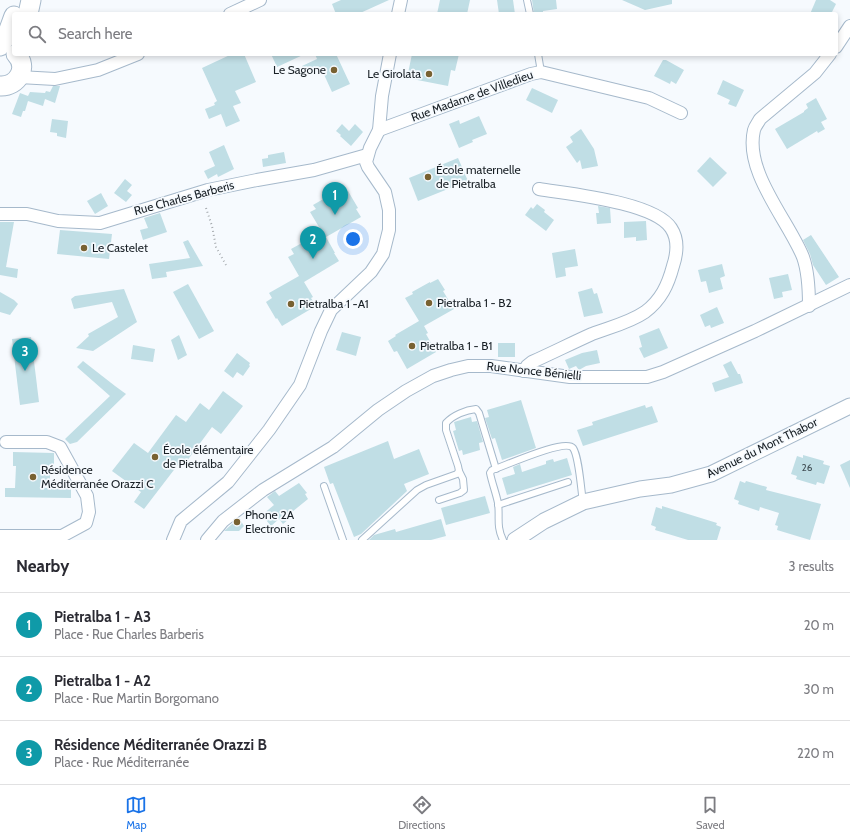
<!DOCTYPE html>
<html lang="en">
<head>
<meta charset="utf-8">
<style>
	:root { --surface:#fff; --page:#f7f7f7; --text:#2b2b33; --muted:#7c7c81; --line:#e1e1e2; --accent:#1a73e8 }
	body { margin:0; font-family:Cabin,sans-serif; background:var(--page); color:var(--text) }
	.you { position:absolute; left:353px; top:239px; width:14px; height:14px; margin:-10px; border:3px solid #fff; border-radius:50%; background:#1a73e8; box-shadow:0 0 0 6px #1a73e833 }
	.badge { display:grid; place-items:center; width:26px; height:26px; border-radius:50%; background:var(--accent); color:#fff; font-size:13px; font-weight:700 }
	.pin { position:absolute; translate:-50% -33px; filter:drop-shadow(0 1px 2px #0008) }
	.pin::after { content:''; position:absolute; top:21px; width:14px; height:12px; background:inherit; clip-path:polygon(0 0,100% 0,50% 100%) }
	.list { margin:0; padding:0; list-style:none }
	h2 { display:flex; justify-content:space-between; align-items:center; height:52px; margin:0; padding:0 16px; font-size:17px }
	h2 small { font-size:13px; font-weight:400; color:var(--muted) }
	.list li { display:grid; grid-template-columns:26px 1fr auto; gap:12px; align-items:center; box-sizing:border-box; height:64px; padding:0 16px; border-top:1px solid var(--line) }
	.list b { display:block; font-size:15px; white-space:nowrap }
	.list p { margin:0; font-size:13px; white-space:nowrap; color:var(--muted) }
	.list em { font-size:13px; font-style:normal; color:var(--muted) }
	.icon { flex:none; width:22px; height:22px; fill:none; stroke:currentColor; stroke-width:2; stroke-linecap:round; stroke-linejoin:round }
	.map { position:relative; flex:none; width:850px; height:540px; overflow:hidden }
	.search { position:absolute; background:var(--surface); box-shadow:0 2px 6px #0003; left:12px; right:12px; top:12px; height:44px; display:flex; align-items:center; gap:10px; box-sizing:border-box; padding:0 14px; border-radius:4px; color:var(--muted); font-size:15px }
	.sheet { height:244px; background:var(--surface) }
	nav { display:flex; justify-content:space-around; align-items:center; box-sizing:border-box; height:56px; border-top:1px solid var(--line); background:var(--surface); font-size:11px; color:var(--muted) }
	nav a { display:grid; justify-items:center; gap:2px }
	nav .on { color:var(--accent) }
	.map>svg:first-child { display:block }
	.building { fill:#c0dee5 }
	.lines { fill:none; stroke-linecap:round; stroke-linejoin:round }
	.service-casing { stroke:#a6b9cb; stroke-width:8 }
	.minor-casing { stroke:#a6b9cb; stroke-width:14 }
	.tertiary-casing { stroke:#a6b9cb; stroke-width:17 }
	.primary-casing { stroke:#a6b9cb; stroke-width:21 }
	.path { stroke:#a6abaf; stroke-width:2; stroke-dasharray:1 3; stroke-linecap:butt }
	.service { stroke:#fff; stroke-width:6 }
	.minor { stroke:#fff; stroke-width:12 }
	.tertiary { stroke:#fff; stroke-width:15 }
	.primary { stroke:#fff; stroke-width:19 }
	.poi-dot { fill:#786131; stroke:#f6fafe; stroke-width:1.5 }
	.labels { text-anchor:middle; stroke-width:3.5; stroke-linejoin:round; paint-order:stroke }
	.number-label { font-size:10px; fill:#435056 }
	.poi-label { font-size:12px; fill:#192026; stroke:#f6fafe; text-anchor:start }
	.street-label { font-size:12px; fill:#192026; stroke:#f6fafe }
</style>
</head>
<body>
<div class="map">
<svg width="850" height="540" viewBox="0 0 850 540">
	<rect width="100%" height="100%" fill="#f6fafe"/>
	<g class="building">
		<polygon points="341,0 389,0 358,14 336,14 332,4"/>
		<polygon points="440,0 470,0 467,14 437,14"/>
		<polygon points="497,0 513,0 515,14 499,14"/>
		<polygon points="532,0 556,0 557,9 543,11 543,14 534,14"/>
		<polygon points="622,0 672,0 672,4 645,10"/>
		<polygon points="816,0 830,0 836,4 831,14 810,14"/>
		<polygon points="232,54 244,54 256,82 235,91 241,103 233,106 240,121 226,127 221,114 209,119 205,109 215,105 214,103 217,101 202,68"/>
		<polygon points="271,54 305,54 277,67"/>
		<polygon points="315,54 336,54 350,84 332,92 321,68 306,74 302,66 317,59"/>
		<polygon points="412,54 459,54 455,71 451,70 448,86 407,78"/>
		<polygon points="663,60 666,60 684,70 676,84 671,81 670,84 654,76"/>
		<polygon points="723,80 744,90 736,107 728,104 730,100 717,94"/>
		<polygon points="53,86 60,86 55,103 45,99 43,106 28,101 25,111 23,111 21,117 12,114 20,93 28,96 30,92 45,93 46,91 50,92"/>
		<polygon points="532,88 558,100 552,113 526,100"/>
		<polygon points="816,98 827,119 821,122 825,129 818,133 817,131 787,149 775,129 804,112 804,111 808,108 806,104"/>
		<polygon points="479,116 487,134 472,140 473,142 459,148 449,124 459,120 460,124"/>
		<polygon points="52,119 68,121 66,138 57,136 57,133 50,132"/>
		<polygon points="342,124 349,131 355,124 363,132 351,146 340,136 341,135 336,131"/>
		<polygon points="581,129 594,149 598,166 582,169 580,160 577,163 566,147 573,142 570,137"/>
		<polygon points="224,145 234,169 218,177 217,174 208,179 204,171 215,166 209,152"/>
		<polygon points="284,152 286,163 263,167 262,159 268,158 268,155"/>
		<polygon points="710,157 727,173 713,187 697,171"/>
		<polygon points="458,158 468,181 418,201 409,178"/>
		<polygon points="125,179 132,185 127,191 132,195 126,202 114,193"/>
		<polygon points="339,190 342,195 348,191 358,208 356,209 361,217 326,237 335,253 334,253 339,261 304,282 313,297 311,298 316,306 282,326 277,318 276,319 266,302 272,298 269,293 299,276 288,257 294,254 291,249 322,232 310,212 316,209 313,205"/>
		<polygon points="101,193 108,206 95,214 87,201"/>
		<polygon points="537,204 545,210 544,212 554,220 546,231 525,215 531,207 533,209"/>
		<polygon points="598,206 610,208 611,223 597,224 596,213 599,213"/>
		<polygon points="160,213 167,232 143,240 140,230 148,228 144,218"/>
		<polygon points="646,221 647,240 636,241 636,237 624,238 624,222"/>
		<polygon points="0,222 14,222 6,267 18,269 17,278 0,275"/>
		<polygon points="60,230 112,234 109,259 57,254"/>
		<polygon points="811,235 839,277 826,285 813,265 810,254 803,240"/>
		<polygon points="188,240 203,266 166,272 167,277 152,279 149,264 190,258 183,242"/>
		<polygon points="575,249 578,266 565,268 566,276 556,278 552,253"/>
		<polygon points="722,264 725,276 720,278 723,289 709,293 706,281 701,282 698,270"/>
		<polygon points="788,274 792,290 782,292 783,297 774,299 769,278"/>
		<polygon points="438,279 445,290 443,291 454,309 424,326 428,333 426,334 436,352 407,369 397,351 394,352 388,341 396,336 395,335 419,321 405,298 413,294 412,292 430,282 430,283"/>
		<polygon points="188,284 214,331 199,339 173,292"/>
		<polygon points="592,288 594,294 597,293 603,313 584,317 578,292"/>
		<polygon points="124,289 137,322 93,351 76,348 89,336 88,334 118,317 112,302 74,309 71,299 75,296"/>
		<polygon points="0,292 14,300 18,304 10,315 0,312"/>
		<polygon points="717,307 724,323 711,328 710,325 705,327 700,315"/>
		<polygon points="659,328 668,348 644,358 639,348 642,347 639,336"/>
		<polygon points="342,332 361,337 356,356 336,350"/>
		<polygon points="179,335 187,355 178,360 171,340"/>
		<polygon points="31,337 39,402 20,405 12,339"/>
		<rect x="498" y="343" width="17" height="14"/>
		<polygon points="133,345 155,349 153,362 131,359"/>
		<polygon points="597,350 600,363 586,366 579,370 576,366 569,369 565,360 582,353"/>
		<polygon points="237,353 250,363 249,365 250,366 243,376 237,372 233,378 224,371"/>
		<polygon points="83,361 115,386 126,394 77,442 70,444 65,439 110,396 77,367"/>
		<polygon points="731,361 738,374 740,374 743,383 715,392 712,383 729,377 723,365"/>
		<polygon points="223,391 243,406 221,434 212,427 184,465 180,462 144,509 134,502 141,492 112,471 134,443 148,453 176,415 186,422 200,403 209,410"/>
		<polygon points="521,400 536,448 502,460 495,438 492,439 485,418 489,417 487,410"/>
		<polygon points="645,405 646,408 652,406 658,422 583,446 577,430 593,425 592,422"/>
		<polygon points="471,417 472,422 477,421 483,442 479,443 480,450 463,455 462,450 459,451 453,431 456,430 454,422"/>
		<polygon points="388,441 394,459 419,449 429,474 404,484 407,491 361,534 354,537 333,483 330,484 324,467"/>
		<polygon points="13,452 54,453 54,466 50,466 50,488 71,488 71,498 5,497 5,488 15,488 16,466 13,466"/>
		<polygon points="803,455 824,461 823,464 830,466 824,484 817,482 816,485 796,479 797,476 791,474 797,456 803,458"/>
		<polygon points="567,458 572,475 507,495 502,478 515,474 513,467 520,464 522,472 546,464 546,461 553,459 554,462"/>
		<polygon points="850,460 850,488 840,465"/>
		<polygon points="740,481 745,483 746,481 767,487 766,490 821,504 810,540 777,530 778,526 775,525 779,513 760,507 759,511 738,504 739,501 734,499"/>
		<polygon points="299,483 307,493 305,494 308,499 287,516 289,519 283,524 279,519 271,526 262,515 274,505 267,497 275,491 279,496"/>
		<polygon points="485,496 490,513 446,525 441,508"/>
		<polygon points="662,506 717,523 716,525 721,527 717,540 688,540 655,530 656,527 651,525 656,507 662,509"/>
		<polygon points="239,518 244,526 239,531 224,531"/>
		<polygon points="441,519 446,536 431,540 369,540 374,535 395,529 396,532"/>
	</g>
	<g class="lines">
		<defs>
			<g id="service">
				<polyline points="527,0 530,14"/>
				<polyline points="538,54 541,72"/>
				<polyline points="324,486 343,540"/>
				<polyline points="439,500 460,493 464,490 463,479 459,471"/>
				<polyline points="498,505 568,482"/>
				<path d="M 362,540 L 417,490 L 426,485 L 457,474 L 459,471 L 458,466 L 446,430 L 446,423 C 453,415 466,410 476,409 L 479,413 L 496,469"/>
				<path d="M 503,540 C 496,526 500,517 498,503 C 496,493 492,483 490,473 L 492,470 C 505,466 565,438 573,448 C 579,456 581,490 583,502"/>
			</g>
			<g id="minor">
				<polyline points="230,14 260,0"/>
				<polyline points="398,14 401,0"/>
				<polyline points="836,47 850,26"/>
				<polyline points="19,77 55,79 98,70 138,54"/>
				<polyline points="379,130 531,74 541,72 649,98 681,113"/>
				<polyline points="0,214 27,214 58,221 100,223 208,190 257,180 314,170 367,155"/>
				<path d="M 809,306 C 809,291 808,271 803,257 C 788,220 744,172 754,130 C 755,126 758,123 760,119 L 815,73 L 830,54"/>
				<path d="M 524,371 L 527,366 L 532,362 C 552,353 572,343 592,334 C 610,327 629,323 645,312 C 661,300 668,285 673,266 C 677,254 679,240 671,228 C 654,202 569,194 539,189"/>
				<polyline points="0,536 62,536 86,523 89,512 87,496 60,447 47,442 6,442"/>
				<polyline points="173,540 181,521 228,482 269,430 300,385 321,331 331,310 371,272 383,254 389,230 389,210 385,192 368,167 366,162 370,148 379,130 382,96 390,54"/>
				<polyline points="207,540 223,521 263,490 333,447 378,410 406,391 433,376 451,370 468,366 491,366 570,377 647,377 663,372 755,331 850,285"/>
			</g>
			<polyline id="tertiary" points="515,540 544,521 583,502 640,489 671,485 711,474 850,406"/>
			<g id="primary">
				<polyline points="28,14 31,0"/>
				<polyline points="0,46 7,35 14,16"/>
				<path d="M 0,86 C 18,87 29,67 16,54"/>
			</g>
		</defs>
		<use href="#service" class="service-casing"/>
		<use href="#minor" class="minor-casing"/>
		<use href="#tertiary" class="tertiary-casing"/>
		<use href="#primary" class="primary-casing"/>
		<polyline class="path" points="206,208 212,226 216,247 226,265"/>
		<use href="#service" class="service"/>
		<use href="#minor" class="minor"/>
		<use href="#tertiary" class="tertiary"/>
		<use href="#primary" class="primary"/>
	</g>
	<g class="poi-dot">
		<circle cx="334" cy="70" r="4"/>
		<circle cx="429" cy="74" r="4"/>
		<circle cx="428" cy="177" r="4"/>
		<circle cx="84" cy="248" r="4"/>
		<circle cx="429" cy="303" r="4"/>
		<circle cx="291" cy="304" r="4"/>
		<circle cx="412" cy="346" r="4"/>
		<circle cx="155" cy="457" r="4"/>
		<circle cx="33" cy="477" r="4"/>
		<circle cx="237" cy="522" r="4"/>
	</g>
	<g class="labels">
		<g class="number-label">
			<text x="807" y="471">26</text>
		</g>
		<g class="poi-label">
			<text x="326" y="74" text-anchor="end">Le Sagone</text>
			<text x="421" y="78" text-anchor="end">Le Girolata</text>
			<text x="436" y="174">École maternelle<tspan x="436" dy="14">de Pietralba</tspan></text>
			<text x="92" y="252">Le Castelet</text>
			<text x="437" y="307">Pietralba 1 - B2</text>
			<text x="299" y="308">Pietralba 1 -A1</text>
			<text x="420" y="350">Pietralba 1 - B1</text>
			<text x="163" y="454">École élémentaire<tspan x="163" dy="14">de Pietralba</tspan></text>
			<text x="41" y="474">Résidence<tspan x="41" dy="14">Méditerranée Orazzi C</tspan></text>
			<text x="245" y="519">Phone 2A<tspan x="245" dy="14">Electronic</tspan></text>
		</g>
		<g class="street-label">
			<text transform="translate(472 96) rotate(-20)" y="4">Rue Madame de Villedieu</text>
			<text transform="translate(184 198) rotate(-15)" y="4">Rue Charles Barberis</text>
			<text transform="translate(534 371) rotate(6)" y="4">Rue Nonce Bénielli</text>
			<text transform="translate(762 448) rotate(-26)" y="4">Avenue du Mont Thabor</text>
		</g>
	</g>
</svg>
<div class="you"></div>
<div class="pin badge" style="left:335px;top:215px;background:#0f9aa8">1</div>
<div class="pin badge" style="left:313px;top:259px;background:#0f9aa8">2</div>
<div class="pin badge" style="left:25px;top:371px;background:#0f9aa8">3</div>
<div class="search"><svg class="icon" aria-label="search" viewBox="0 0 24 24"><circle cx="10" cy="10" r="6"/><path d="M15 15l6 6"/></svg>Search here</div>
</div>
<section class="sheet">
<h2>Nearby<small>3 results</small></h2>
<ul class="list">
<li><span class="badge" style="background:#0f9aa8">1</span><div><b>Pietralba 1 - A3</b><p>Place · Rue Charles Barberis</p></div><em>20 m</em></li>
<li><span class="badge" style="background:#0f9aa8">2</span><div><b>Pietralba 1 - A2</b><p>Place · Rue Martin Borgomano</p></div><em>30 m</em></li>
<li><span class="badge" style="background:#0f9aa8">3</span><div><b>Résidence Méditerranée Orazzi B</b><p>Place · Rue Méditerranée</p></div><em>220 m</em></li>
</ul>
</section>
<nav>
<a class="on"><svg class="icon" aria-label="map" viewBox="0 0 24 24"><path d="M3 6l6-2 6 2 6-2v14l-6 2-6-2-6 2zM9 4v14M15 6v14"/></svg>Map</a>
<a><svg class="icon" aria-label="directions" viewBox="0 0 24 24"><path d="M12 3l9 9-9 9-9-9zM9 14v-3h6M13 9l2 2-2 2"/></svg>Directions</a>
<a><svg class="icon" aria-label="saved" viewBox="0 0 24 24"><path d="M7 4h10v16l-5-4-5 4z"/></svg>Saved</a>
</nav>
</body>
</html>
